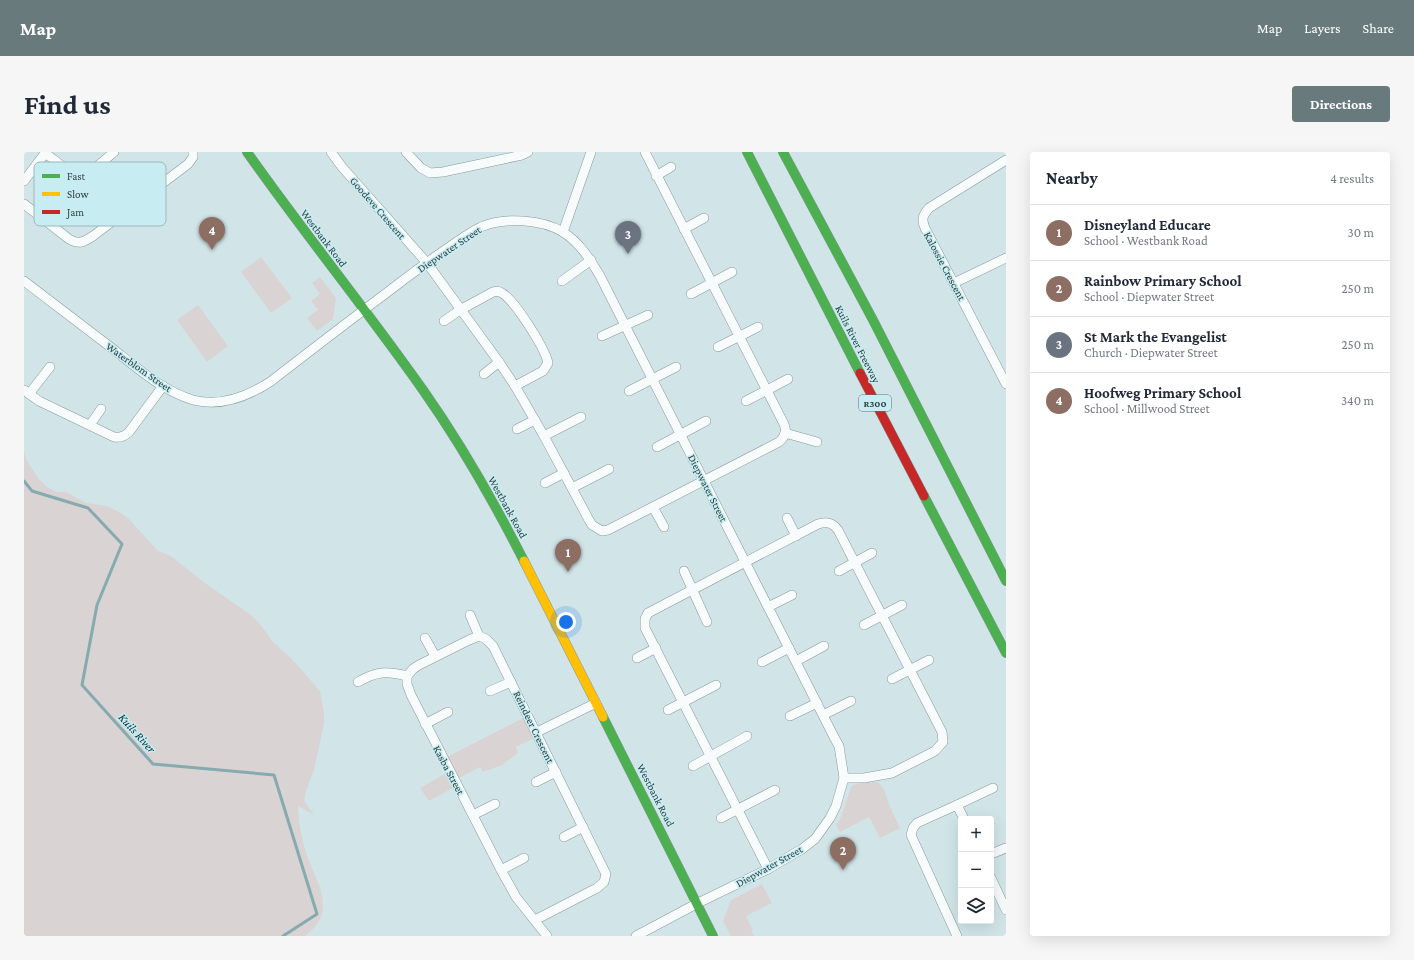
<!DOCTYPE html>
<html lang="en">
<head>
<meta charset="utf-8">
<style>
	:root { --surface:#fff; --page:#f6f6f7; --text:#1f2937; --muted:#747a83; --line:#e0e1e3; --accent:#687a7c }
	body { margin:0; font-family:"Crimson Pro",serif; background:var(--page); color:var(--text) }
	.controls { position:absolute; right:12px; bottom:12px; display:grid; overflow:hidden; border-radius:4px; box-shadow:0 4px 16px #0002 }
	.controls button { width:36px; height:36px; display:grid; place-items:center; padding:0; border:0; border-bottom:1px solid var(--line); background:var(--surface); color:var(--text); font:20px sans-serif }
	.you { position:absolute; left:542px; top:470px; width:14px; height:14px; margin:-10px; border:3px solid #fff; border-radius:50%; background:#1a73e8; box-shadow:0 0 0 6px #1a73e833 }
	.badge { display:grid; place-items:center; width:26px; height:26px; border-radius:50%; background:var(--accent); color:#fff; font-size:13px; font-weight:700 }
	.pin { position:absolute; translate:-50% -33px; filter:drop-shadow(0 1px 2px #0008) }
	.pin::after { content:''; position:absolute; top:21px; width:14px; height:12px; background:inherit; clip-path:polygon(0 0,100% 0,50% 100%) }
	.list { margin:0; padding:0; list-style:none }
	h2 { display:flex; justify-content:space-between; align-items:center; height:52px; margin:0; padding:0 16px; font-size:17px }
	h2 small { font-size:13px; font-weight:400; color:var(--muted) }
	.list li { display:grid; grid-template-columns:26px 1fr auto; gap:12px; align-items:center; box-sizing:border-box; height:56px; padding:0 16px; border-top:1px solid var(--line) }
	.list b { display:block; font-size:15px; white-space:nowrap }
	.list p { margin:0; font-size:13px; white-space:nowrap; color:var(--muted) }
	.list em { font-size:13px; font-style:normal; color:var(--muted) }
	.icon { flex:none; width:22px; height:22px; fill:none; stroke:currentColor; stroke-width:2; stroke-linecap:round; stroke-linejoin:round }
	.map { position:relative; flex:none; width:982px; height:784px; overflow:hidden; border-radius:4px }
	header { display:flex; align-items:center; gap:24px; box-sizing:border-box; height:56px; padding:0 20px; background:var(--accent); color:#fff }
	header strong { font-size:19px }
	nav { display:flex; gap:22px; margin-inline-start:auto; font-size:14px }
	.intro { display:flex; align-items:center; justify-content:space-between; box-sizing:border-box; height:96px; padding:0 24px }
	h1 { margin:0; font-size:28px }
	.button { padding:10px 18px; border-radius:4px; background:var(--accent); color:#fff; font-size:14px; font-weight:700 }
	main { display:flex; gap:24px; padding:0 24px }
	aside { flex:1; background:var(--surface); border-radius:4px; box-shadow:0 4px 16px #0002 }
	.map>svg:first-child { display:block }
	.green { fill:#dad3d3 }
	.lines { fill:none; stroke-linecap:round; stroke-linejoin:round }
	.stream { stroke:#85aaaf; stroke-width:3 }
	.street-casing { stroke:#88989a; stroke-width:10 }
	.fast-casing { stroke:#88989a; stroke-width:10 }
	.slow-casing { stroke:#88989a; stroke-width:10 }
	.jam-casing { stroke:#88989a; stroke-width:10 }
	.street { stroke:#f8fbfc; stroke-width:9 }
	.fast { stroke:#4caf50; stroke-width:9 }
	.slow { stroke:#ffc107; stroke-width:9 }
	.jam { stroke:#c62828; stroke-width:9 }
	.labels { text-anchor:middle; stroke-width:3; stroke-linejoin:round; paint-order:stroke }
	.shield { fill:#c7edf2; stroke:#5d7477; stroke-width:1 }
	.shield-label { font-size:10px; font-weight:bold; fill:#304042 }
	.street-label { font-size:11px; fill:#304042; stroke:#c7edf2 }
	.water-label { font-size:12px; font-style:italic; fill:#063439; stroke:#c7edf2 }
	.key { fill:#c7edf2; stroke:#9ab9bd; stroke-width:1 }
	.key-label { font-size:11px; fill:#304042 }
</style>
</head>
<body>
<header>
<strong>Map</strong>
<nav><a>Map</a><a>Layers</a><a>Share</a></nav>
</header>
<div class="intro"><h1>Find us</h1><a class="button">Directions</a></div>
<main>
<div class="map">
<svg width="982" height="784" viewBox="0 0 982 784">
	<rect width="100%" height="100%" fill="#d1e5e8"/>
	<g class="green">
		<polygon points="237,105 268,146 247,161 217,120"/>
		<polygon points="296,125 312,146 309,167 293,179 283,166 294,158 287,149 296,142 288,131"/>
		<polygon points="174,153 204,194 183,210 153,168"/>
		<path d="M 0,300 L 2,307 L 14,326 L 22,334 L 32,340 L 42,340 L 62,351 L 83,354 L 95,360 L 104,366 L 134,399 L 147,404 L 181,431 L 227,463 L 236,472 L 250,491 L 267,506 L 289,531 L 296,539 L 300,561 L 300,572 L 290,618 L 282,639 L 280,649 L 290,663 L 274,654 C 275,674 278,690 285,709 C 292,727 302,742 298,762 C 296,771 288,778 281,784 L 0,784 Z"/>
		<polygon points="501,565 510,586 492,595 494,601 478,613 459,620 456,615 433,627 423,605"/>
		<polygon points="422,621 429,636 405,649 396,636"/>
		<path d="M 854,630 L 860,637 L 866,655 L 876,676 L 856,686 L 845,665 L 816,680 L 812,673 L 817,665 L 827,635 C 834,629 845,631 854,630 Z"/>
		<polygon points="738,732 748,751 722,764 729,778 727,779 730,784 707,784 699,769 707,748"/>
	</g>
	<g class="lines">
		<polyline class="stream" points="0,329 8,339 64,356 98,392 73,453 58,533 129,612 250,623 293,762 259,784"/>
		<defs>
			<g id="street">
				<path d="M 307,0 L 318,15 L 403,111 L 475,210 L 491,234 L 520,284 L 565,368 L 568,373 L 578,379 L 584,378 L 755,290 C 761,285 763,279 760,272 L 621,0"/>
				<polyline points="382,0 397,16 406,21 419,20 498,3 504,0"/>
				<path d="M 21,1 C 30,7 46,23 56,23 C 65,23 83,6 90,0"/>
				<path d="M 982,8 L 905,56 C 899,63 897,67 901,76 L 982,232"/>
				<polyline points="632,24 647,15"/>
				<polyline points="0,29 22,0"/>
				<path d="M 0,52 L 45,87 C 55,93 60,90 69,84 L 164,12 L 169,5 L 169,0"/>
				<polyline points="660,77 680,66"/>
				<polyline points="539,80 567,0"/>
				<path d="M 0,129 C 30,152 60,175 89,197 C 113,216 139,239 169,248 C 196,255 224,244 246,230 C 286,199 325,169 365,139 C 383,125 402,111 421,98 C 433,90 444,81 457,75 C 480,65 517,67 539,80 C 556,91 566,107 576,124 L 810,585 L 815,594 L 820,626 L 812,654 L 806,666 L 791,687 L 778,697 L 744,717 L 674,751 L 612,784"/>
				<polyline points="538,129 567,108"/>
				<polyline points="930,131 982,106"/>
				<polyline points="667,142 708,120"/>
				<path d="M 420,169 L 436,158 L 469,140 C 472,139 475,139 478,141 C 491,149 521,196 524,211 L 519,219 L 491,234"/>
				<polyline points="578,184 624,163"/>
				<polyline points="694,195 734,175"/>
				<polyline points="460,222 475,210"/>
				<path d="M 0,238 L 15,249 L 90,285 C 96,286 101,284 105,280 L 139,234"/>
				<polyline points="605,239 652,215"/>
				<polyline points="5,242 26,215"/>
				<polyline points="722,249 764,227"/>
				<polyline points="66,273 77,257"/>
				<polyline points="493,277 511,268"/>
				<polyline points="761,281 793,290"/>
				<polyline points="520,284 557,265"/>
				<polyline points="633,295 682,269"/>
				<polyline points="521,331 540,321"/>
				<polyline points="548,336 585,317"/>
				<polyline points="629,355 640,375"/>
				<polyline points="763,366 772,384"/>
				<polyline points="660,419 683,470"/>
				<polyline points="815,419 848,401"/>
				<polyline points="744,455 768,443"/>
				<polyline points="446,463 455,484"/>
				<polyline points="840,473 878,453"/>
				<polyline points="401,486 411,504"/>
				<polyline points="613,506 632,496"/>
				<polyline points="772,509 800,494"/>
				<polyline points="738,510 765,496"/>
				<polyline points="383,524 389,517 395,513 445,488 455,484 462,487 469,494 582,722 580,730 573,736 511,768"/>
				<polyline points="868,527 905,508"/>
				<path d="M 334,530 C 353,519 362,519 383,524 L 383,532 L 387,543 L 477,718 L 492,745 L 523,784"/>
				<polyline points="466,539 487,530"/>
				<polyline points="644,558 692,533"/>
				<polyline points="799,563 827,549"/>
				<polyline points="766,564 793,551"/>
				<polyline points="401,572 424,560"/>
				<polyline points="513,580 572,551"/>
				<polyline points="669,614 723,584"/>
				<polyline points="512,630 532,620"/>
				<polyline points="933,653 969,636"/>
				<polyline points="449,663 471,652"/>
				<polyline points="697,666 751,638"/>
				<polyline points="540,685 559,675"/>
				<polyline points="967,702 982,696"/>
				<path d="M 744,717 L 621,476 L 621,467 L 624,461 L 794,372 C 803,369 809,371 814,378 L 918,580 L 919,590 L 911,599 L 868,621 L 840,626 L 820,626"/>
				<polyline points="477,718 500,706"/>
				<polyline points="967,726 982,758"/>
				<polyline points="933,784 887,683 889,676 893,671 933,653 940,667"/>
			</g>
			<g id="fast">
				<path d="M 223,0 C 280,81 342,157 399,238 C 437,292 470,350 500,409"/>
				<polyline points="723,0 836,221"/>
				<polyline points="759,0 849,168 982,429"/>
				<polyline points="900,344 982,501"/>
				<polyline points="579,565 689,784"/>
			</g>
			<polyline id="slow" points="500,409 579,565"/>
			<polyline id="jam" points="836,221 900,344"/>
		</defs>
		<use href="#street" class="street-casing"/>
		<use href="#fast" class="fast-casing"/>
		<use href="#slow" class="slow-casing"/>
		<use href="#jam" class="jam-casing"/>
		<use href="#street" class="street"/>
		<use href="#fast" class="fast"/>
		<use href="#slow" class="slow"/>
		<use href="#jam" class="jam"/>
	</g>
	<g class="labels">
		<rect class="shield" x="835" y="243" width="32" height="16" rx="3"/>
		<g class="shield-label">
			<text x="851" y="255">R300</text>
		</g>
		<g class="street-label">
			<text transform="translate(354 56) rotate(49)" y="4">Goodeve Crescent</text>
			<text transform="translate(300 86) rotate(53)" y="4">Westbank Road</text>
			<text transform="translate(425 97) rotate(-34)" y="4">Diepwater Street</text>
			<text transform="translate(921 114) rotate(62)" y="4">Kalossie Crescent</text>
			<text transform="translate(834 192) rotate(63)" y="4">Kuils River Freeway</text>
			<text transform="translate(115 215) rotate(35)" y="4">Waterblom Street</text>
			<text transform="translate(684 336) rotate(63)" y="4">Diepwater Street</text>
			<text transform="translate(484 355) rotate(61)" y="4">Westbank Road</text>
			<text transform="translate(510 575) rotate(64)" y="4">Reindeer Crescent</text>
			<text transform="translate(425 618) rotate(62)" y="4">Kasba Street</text>
			<text transform="translate(632 643) rotate(63)" y="4">Westbank Road</text>
			<text transform="translate(745 714) rotate(-29)" y="4">Diepwater Street</text>
		</g>
		<g class="water-label">
			<text transform="translate(113 581) rotate(48)" y="4">Kuils River</text>
		</g>
	</g>
	<rect x="10" y="10" width="132" height="64" rx="6" class="key"/>
	<rect x="18" y="22" width="18" height="4" fill="#4caf50"/>
	<rect x="18" y="40" width="18" height="4" fill="#ffc107"/>
	<rect x="18" y="58" width="18" height="4" fill="#c62828"/>
	<g class="key-label">
		<text x="43" y="28">Fast</text>
		<text x="43" y="46">Slow</text>
		<text x="43" y="64">Jam</text>
	</g>
</svg>
<div class="controls">
<button>+</button>
<button>−</button>
<button><svg class="icon" aria-label="layers" viewBox="0 0 24 24"><path d="M12 4l9 5-9 5-9-5zM3 14l9 5 9-5"/></svg></button>
</div>
<div class="you"></div>
<div class="pin badge" style="left:544px;top:420px;background:#8d6e63">1</div>
<div class="pin badge" style="left:819px;top:718px;background:#8d6e63">2</div>
<div class="pin badge" style="left:604px;top:102px;background:#6b7280">3</div>
<div class="pin badge" style="left:188px;top:98px;background:#8d6e63">4</div>
</div>
<aside>
<h2>Nearby<small>4 results</small></h2>
<ul class="list">
<li><span class="badge" style="background:#8d6e63">1</span><div><b>Disneyland Educare</b><p>School · Westbank Road</p></div><em>30 m</em></li>
<li><span class="badge" style="background:#8d6e63">2</span><div><b>Rainbow Primary School</b><p>School · Diepwater Street</p></div><em>250 m</em></li>
<li><span class="badge" style="background:#6b7280">3</span><div><b>St Mark the Evangelist</b><p>Church · Diepwater Street</p></div><em>250 m</em></li>
<li><span class="badge" style="background:#8d6e63">4</span><div><b>Hoofweg Primary School</b><p>School · Millwood Street</p></div><em>340 m</em></li>
</ul>
</aside>
</main>
</body>
</html>
